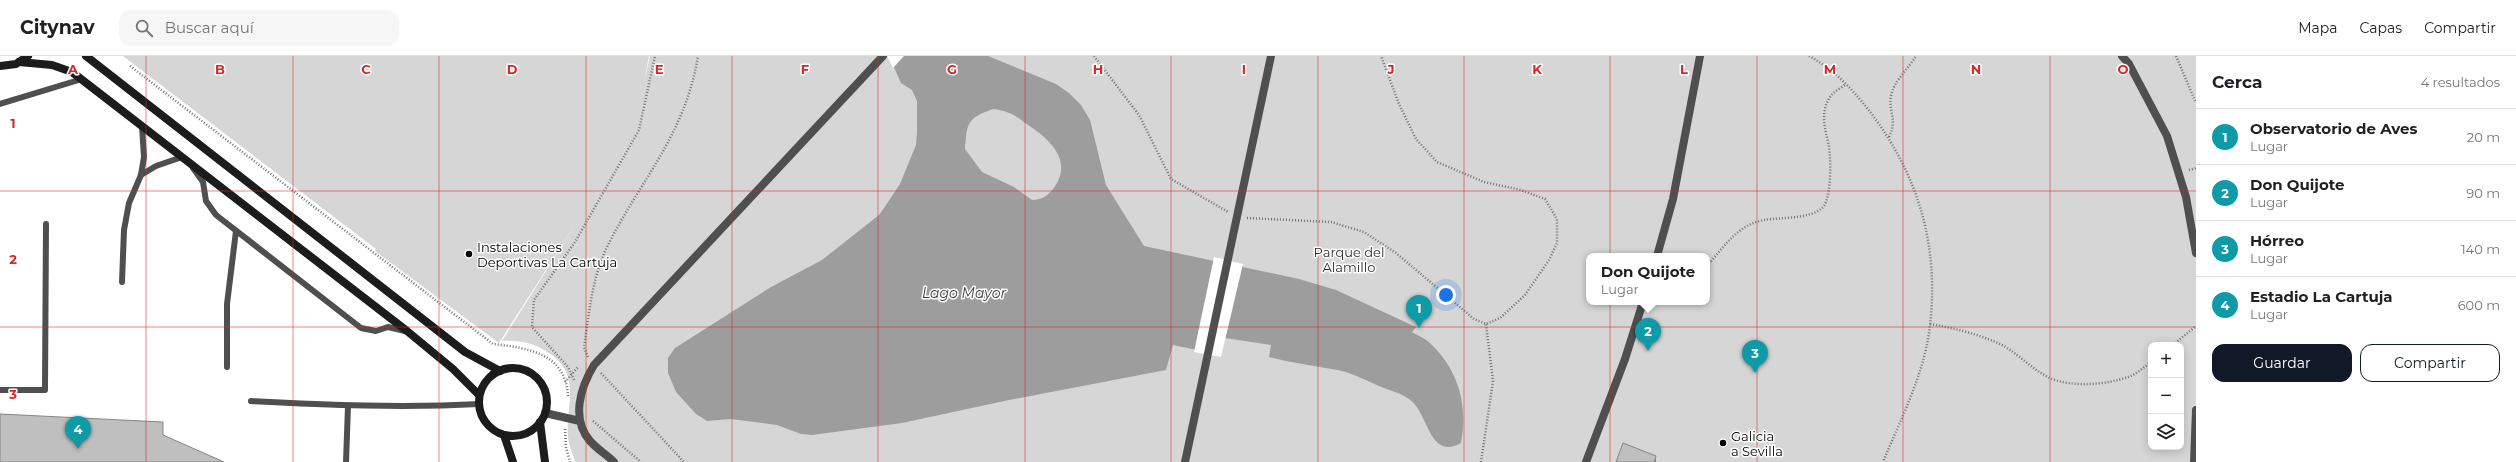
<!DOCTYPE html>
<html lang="es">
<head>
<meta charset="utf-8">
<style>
	:root { --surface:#fff; --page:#f6f6f6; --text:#202124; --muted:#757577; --line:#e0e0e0; --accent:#111827 }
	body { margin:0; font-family:Montserrat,sans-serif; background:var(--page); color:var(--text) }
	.controls { position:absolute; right:12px; bottom:12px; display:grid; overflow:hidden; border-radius:8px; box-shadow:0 2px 10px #0003 }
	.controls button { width:36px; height:36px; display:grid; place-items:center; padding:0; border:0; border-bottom:1px solid var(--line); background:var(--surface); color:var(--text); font:20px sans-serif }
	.you { position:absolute; left:1446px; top:239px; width:14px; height:14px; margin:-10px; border:3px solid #fff; border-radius:50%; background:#1a73e8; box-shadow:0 0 0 6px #1a73e833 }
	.badge { display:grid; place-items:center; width:26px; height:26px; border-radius:50%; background:var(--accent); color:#fff; font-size:13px; font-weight:700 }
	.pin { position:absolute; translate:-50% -33px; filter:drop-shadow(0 1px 2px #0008) }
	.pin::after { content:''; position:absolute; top:21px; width:14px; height:12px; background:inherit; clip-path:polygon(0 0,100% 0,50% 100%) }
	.popup { position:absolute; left:1586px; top:197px; width:124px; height:52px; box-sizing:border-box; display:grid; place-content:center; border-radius:8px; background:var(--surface); filter:drop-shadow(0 1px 3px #0005); font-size:13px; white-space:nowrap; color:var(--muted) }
	.popup b { font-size:15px; color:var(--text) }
	.popup::after { content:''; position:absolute; left:50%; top:100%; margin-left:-8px; border:8px solid transparent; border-top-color:var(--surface) }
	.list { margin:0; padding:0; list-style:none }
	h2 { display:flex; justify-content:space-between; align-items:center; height:52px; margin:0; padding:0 16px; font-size:17px }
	h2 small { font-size:13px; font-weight:400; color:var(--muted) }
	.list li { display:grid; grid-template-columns:26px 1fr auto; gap:12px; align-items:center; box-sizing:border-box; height:56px; padding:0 16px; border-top:1px solid var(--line) }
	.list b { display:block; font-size:15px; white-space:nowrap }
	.list p { margin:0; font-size:13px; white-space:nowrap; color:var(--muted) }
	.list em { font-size:13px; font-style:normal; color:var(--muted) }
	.actions { display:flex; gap:8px; padding:12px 16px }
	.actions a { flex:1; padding:9px 0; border:1px solid var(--accent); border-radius:12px; text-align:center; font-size:14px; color:var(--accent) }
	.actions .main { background:var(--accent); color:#fff }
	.icon { flex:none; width:22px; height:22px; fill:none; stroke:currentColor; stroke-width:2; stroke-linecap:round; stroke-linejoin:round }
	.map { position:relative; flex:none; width:2196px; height:406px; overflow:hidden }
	header { display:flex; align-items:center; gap:24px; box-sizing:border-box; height:56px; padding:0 20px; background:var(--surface); border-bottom:1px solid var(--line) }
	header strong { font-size:19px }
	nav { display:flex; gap:22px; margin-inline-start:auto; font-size:14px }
	.search { width:280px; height:36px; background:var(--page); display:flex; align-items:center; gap:10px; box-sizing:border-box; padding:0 14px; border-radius:12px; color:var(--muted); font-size:15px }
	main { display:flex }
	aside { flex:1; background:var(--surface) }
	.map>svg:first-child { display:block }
	.green { fill:#d6d6d6; fill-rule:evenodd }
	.water { fill:#9d9d9d; fill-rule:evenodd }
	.pier { fill:#fff }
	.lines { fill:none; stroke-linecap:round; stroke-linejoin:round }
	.path { stroke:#717171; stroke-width:2.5; stroke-dasharray:1 2; stroke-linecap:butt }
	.lane { stroke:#4f4f4f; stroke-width:6 }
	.street { stroke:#4f4f4f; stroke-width:8 }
	.secondary { stroke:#1c1c1c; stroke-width:8 }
	.shaded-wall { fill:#868686 }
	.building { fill:#bfbfbf; stroke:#868686 }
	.grid { fill:none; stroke:#d62828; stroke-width:1; stroke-opacity:0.55 }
	.poi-dot { fill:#000; stroke:#fff; stroke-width:1.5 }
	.labels { text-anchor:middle; stroke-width:3; stroke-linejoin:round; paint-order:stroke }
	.poi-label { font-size:13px; fill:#000; stroke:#fff; text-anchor:start }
	.park-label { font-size:13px; fill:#2d2d2d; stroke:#fff }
	.water-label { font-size:14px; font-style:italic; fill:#3e3e3e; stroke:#fff }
	.grid-label { font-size:13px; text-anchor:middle; font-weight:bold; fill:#d62828; stroke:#fff; stroke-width:3; stroke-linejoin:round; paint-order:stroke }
</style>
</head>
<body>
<header>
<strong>Citynav</strong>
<div class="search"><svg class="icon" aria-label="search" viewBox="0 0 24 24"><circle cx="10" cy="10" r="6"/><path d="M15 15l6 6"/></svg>Buscar aquí</div>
<nav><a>Mapa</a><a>Capas</a><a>Compartir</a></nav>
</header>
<main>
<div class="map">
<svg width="2196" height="406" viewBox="0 0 2196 406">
	<rect width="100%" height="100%" fill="#fff"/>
	<path class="green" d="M 123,0 L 649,0 L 644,27 L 650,0 L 2196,0 L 2196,406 L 575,406 C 573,398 569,390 568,382 C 565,349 583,321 549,297 C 534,287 520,284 502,285 L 578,164 L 499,287 L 375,195 L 376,193 ZM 1589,200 L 1707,200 L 1707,246 L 1589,246 ZM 2151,289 L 2181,289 L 2181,391 L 2151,391 Z"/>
	<path class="water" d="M 889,0 L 988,0 L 1056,28 L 1069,37 L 1081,49 L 1090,64 L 1106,129 L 1144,190 L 1299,223 L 1336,234 L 1416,271 L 1412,276 C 1420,281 1424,281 1431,288 C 1459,315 1468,350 1461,387 C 1428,405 1429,356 1409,343 C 1402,338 1392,335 1384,332 C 1369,326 1353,317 1338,314 C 1315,310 1292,307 1269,301 L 1271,289 L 1225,282 L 1221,299 L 1173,289 L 1166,314 L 1009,344 L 902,367 L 812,379 L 801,378 L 777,369 L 731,363 L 707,365 L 696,358 L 676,336 L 668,317 L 668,302 L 675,292 L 771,231 L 822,204 L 879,159 L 884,152 L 900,128 L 916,89 L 917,76 L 917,45 L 912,34 L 901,27 ZM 993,53 C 1011,55 1017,61 1031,71 C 1053,86 1073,107 1053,133 C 1047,140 1042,144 1032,144 L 1014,131 L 982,116 L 965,93 C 967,67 967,62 993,53 Z"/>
	<g class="pier">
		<polygon points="887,0 904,0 893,12"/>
		<polygon points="1214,201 1243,208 1221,301 1194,296"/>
	</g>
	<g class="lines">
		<g class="path">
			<polyline points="1094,0 1139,59 1171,123 1228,156"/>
			<path d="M 1809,0 C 1834,13 1854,35 1871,57 C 1919,121 1939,190 1930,269 C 1925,317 1901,362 1883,406"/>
			<polyline points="2176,0 2196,47"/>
			<path d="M 130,10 L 493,288 C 528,292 567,297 568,342"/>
			<path d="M 1889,81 C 1898,63 1888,56 1891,40 C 1893,26 1909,12 1916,0"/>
			<polyline points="2189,114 2196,112"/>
			<polyline points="1247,162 1331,166 1364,176 1396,197 1474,263 1486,268 1500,262 1525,239 1549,204 1557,187 1557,163 1545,143 1521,134 1484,126 1437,106 1416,83 1399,48 1381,0"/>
			<path d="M 1707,210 C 1724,191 1737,169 1764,164 C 1780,161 1820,164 1826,146 C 1831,132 1831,106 1829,91 C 1826,74 1819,58 1830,41 C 1833,36 1841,32 1846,28"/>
			<path d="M 1930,268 C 1954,272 1978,278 2000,288 C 2018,297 2030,312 2048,321 C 2069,332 2106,329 2128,321 C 2137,318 2144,311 2151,306"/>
			<polyline points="2173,289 2196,270"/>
			<path d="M 588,301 L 584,291 C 589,258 592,223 606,193 C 640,124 685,80 698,0"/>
			<polyline points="601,317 684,406"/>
			<polyline points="574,324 568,311 532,271 534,244 575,186 639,74 655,0"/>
			<polyline points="565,326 578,311"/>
			<polyline points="593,365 641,406"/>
			<polyline points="565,373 566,391 570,406"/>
			<polyline points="1481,406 1493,325 1486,268"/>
		</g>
		<g class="lane">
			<polyline points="0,48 82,23"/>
			<polyline points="193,112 203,126 206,145 216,159 361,272 376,275 388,271 405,275"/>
			<polyline points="141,119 156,110 182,101"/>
			<polyline points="122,226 124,174 129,147 141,119 144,101 142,70"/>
			<polyline points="227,311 227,248 236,175"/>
			<polyline points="0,334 45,334 46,168"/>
			<path d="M 251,345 C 327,349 403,352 479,348"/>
			<polyline points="346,406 348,350"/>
		</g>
		<g class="street">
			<polyline points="2122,0 2129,8 2167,80 2186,141 2196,197"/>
			<polyline points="1657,200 1673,143 1700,0"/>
			<polyline points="545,357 580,365"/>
			<path d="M 614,406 C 607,399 597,393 590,385 C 571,363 580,332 594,309 L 883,0"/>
			<polyline points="1185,406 1271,0"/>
			<polyline points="1586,406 1625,303 1643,246"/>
			<polyline points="2194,406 2196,354"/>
		</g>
		<g class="secondary">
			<polyline points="86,0 465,296 500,315"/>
			<polyline points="19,6 52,9 72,16 407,275 453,313 479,339"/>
			<polyline points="0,10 16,8 28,0"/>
			<circle cx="513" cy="346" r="34"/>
			<polyline points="540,366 545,406"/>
			<polyline points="504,379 513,406"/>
		</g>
	</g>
	<polygon class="shaded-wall" points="1656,400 1656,406 1654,406"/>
	<g class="building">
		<polygon points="0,358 163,366 163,379 224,406 0,406"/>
		<polygon points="1623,387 1656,400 1654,406 1616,406"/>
	</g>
	<path class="grid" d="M 146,0 L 146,406M 293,0 L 293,406M 439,0 L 439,406M 586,0 L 586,406M 732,0 L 732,406M 878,0 L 878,406M 1025,0 L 1025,406M 1171,0 L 1171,406M 1318,0 L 1318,406M 1464,0 L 1464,406M 1610,0 L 1610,406M 1757,0 L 1757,406M 1903,0 L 1903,406M 2050,0 L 2050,406M 0,135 L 2196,135M 0,271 L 2196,271"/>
	<g class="poi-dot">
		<circle cx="469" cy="198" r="4"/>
		<circle cx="1723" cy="387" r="4"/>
	</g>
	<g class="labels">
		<g class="poi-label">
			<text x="477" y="196">Instalaciones<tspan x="477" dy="15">Deportivas La Cartuja</tspan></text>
			<text x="1731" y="385">Galicia<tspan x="1731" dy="15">a Sevilla</tspan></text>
		</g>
		<g class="park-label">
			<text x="1349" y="201">Parque del<tspan x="1349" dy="15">Alamillo</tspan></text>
		</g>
		<g class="water-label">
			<text x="964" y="242">Lago Mayor</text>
		</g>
	</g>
	<g class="grid-label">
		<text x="73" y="18">A</text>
		<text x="220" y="18">B</text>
		<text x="366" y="18">C</text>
		<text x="512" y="18">D</text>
		<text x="659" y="18">E</text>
		<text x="805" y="18">F</text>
		<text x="952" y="18">G</text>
		<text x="1098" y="18">H</text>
		<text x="1244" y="18">I</text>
		<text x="1391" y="18">J</text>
		<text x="1537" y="18">K</text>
		<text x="1684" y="18">L</text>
		<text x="1830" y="18">M</text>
		<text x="1976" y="18">N</text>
		<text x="2123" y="18">O</text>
		<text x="13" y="72">1</text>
		<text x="13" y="208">2</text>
		<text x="13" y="343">3</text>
	</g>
</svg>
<div class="controls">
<button>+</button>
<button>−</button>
<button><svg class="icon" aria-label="layers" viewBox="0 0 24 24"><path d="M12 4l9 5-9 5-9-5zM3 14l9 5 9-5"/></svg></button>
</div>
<div class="you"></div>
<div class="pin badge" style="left:1419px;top:272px;background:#0f9aa8">1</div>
<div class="pin badge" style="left:1648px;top:295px;background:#0f9aa8">2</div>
<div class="popup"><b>Don Quijote</b>Lugar</div>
<div class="pin badge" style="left:1755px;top:317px;background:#0f9aa8">3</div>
<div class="pin badge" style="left:78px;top:393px;background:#0f9aa8">4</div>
</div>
<aside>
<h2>Cerca<small>4 resultados</small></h2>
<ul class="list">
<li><span class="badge" style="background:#0f9aa8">1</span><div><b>Observatorio de Aves</b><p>Lugar</p></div><em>20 m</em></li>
<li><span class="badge" style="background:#0f9aa8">2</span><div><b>Don Quijote</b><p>Lugar</p></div><em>90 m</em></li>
<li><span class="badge" style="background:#0f9aa8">3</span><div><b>Hórreo</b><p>Lugar</p></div><em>140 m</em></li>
<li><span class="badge" style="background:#0f9aa8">4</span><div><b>Estadio La Cartuja</b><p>Lugar</p></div><em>600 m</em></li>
</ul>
<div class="actions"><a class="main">Guardar</a><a>Compartir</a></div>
</aside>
</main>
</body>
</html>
